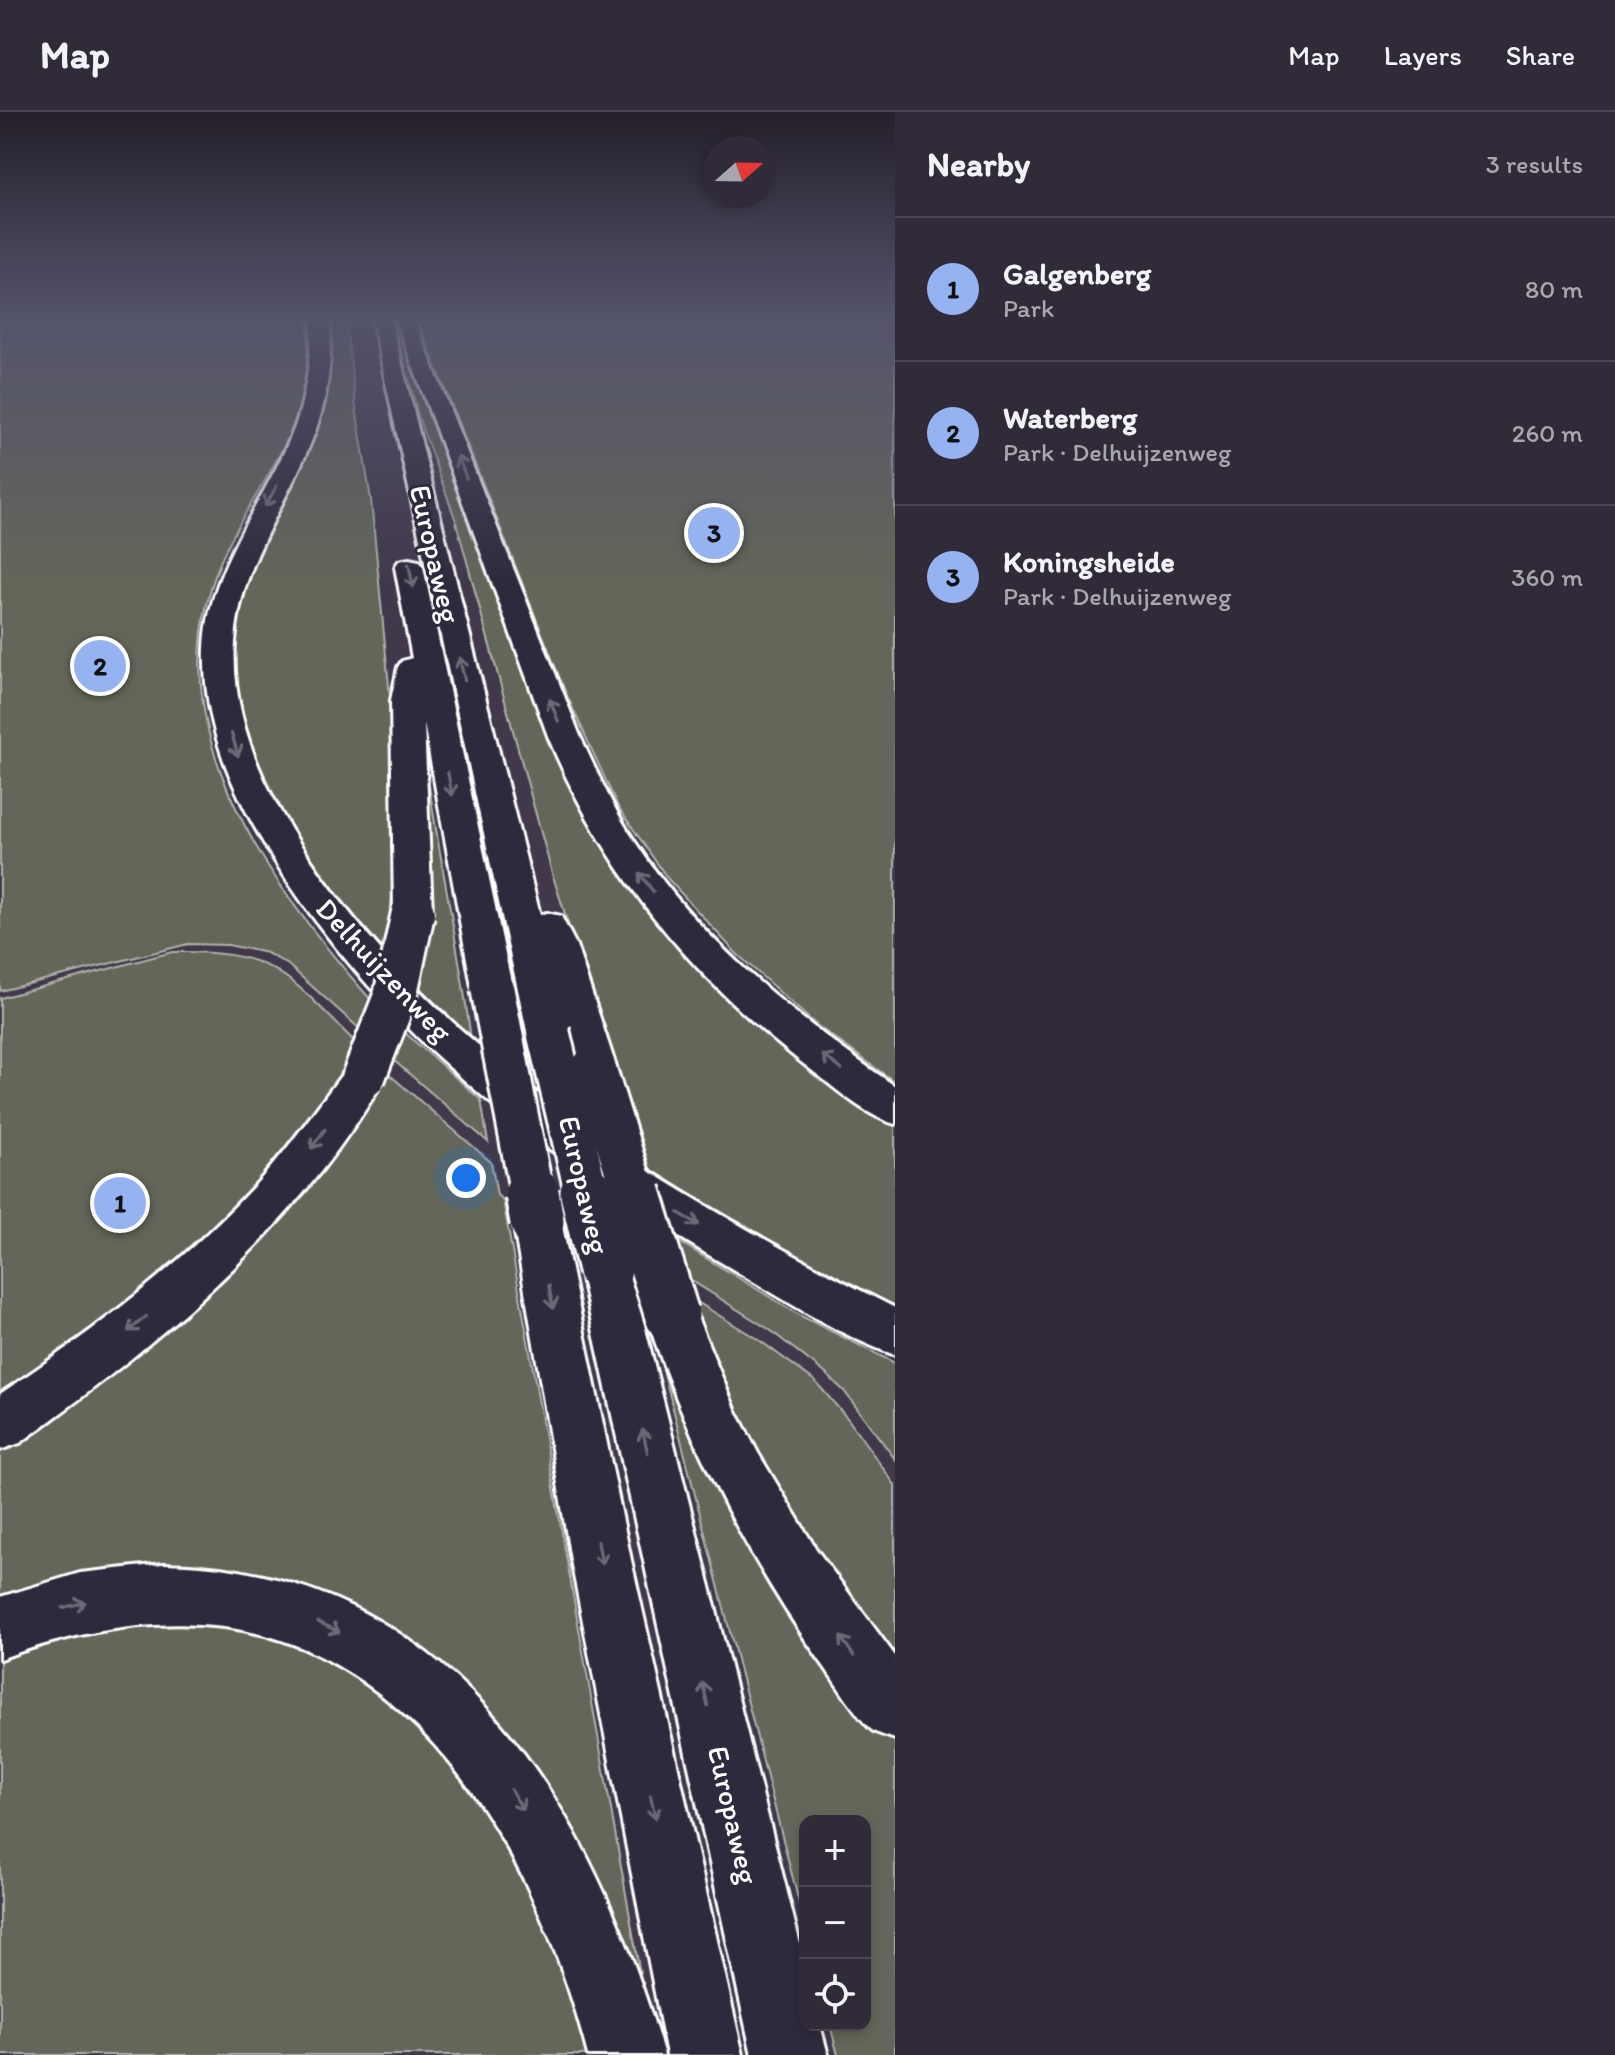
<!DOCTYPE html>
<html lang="en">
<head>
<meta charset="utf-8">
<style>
	:root { --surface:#312a39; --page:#3d3644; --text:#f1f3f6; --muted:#a8a7ae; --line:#4c4653; --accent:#95b2f1 }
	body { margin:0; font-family:Itim,sans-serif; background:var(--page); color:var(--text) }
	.controls { position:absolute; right:24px; bottom:24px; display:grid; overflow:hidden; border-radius:16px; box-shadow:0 4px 12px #0003 }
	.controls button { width:72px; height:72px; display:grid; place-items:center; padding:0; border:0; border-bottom:2px solid var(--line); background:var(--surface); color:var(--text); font:40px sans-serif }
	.compass { position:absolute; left:703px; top:24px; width:72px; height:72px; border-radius:50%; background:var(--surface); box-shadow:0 4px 12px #0003; rotate:70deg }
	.you { position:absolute; left:466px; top:1066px; width:28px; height:28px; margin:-20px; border:6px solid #fff; border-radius:50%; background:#1a73e8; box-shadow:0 0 0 12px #1a73e833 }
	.badge { display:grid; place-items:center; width:52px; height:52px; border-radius:50%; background:var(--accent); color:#111; font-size:26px; font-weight:700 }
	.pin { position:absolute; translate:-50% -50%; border:4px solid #fff; box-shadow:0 2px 8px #0006 }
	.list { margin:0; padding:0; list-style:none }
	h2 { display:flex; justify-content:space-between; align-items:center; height:104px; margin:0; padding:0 32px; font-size:34px }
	h2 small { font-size:26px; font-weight:400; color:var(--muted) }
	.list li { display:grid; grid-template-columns:52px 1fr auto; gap:24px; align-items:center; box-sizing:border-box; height:144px; padding:0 32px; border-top:2px solid var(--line) }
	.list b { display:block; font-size:30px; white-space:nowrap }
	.list p { margin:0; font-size:26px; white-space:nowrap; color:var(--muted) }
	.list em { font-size:26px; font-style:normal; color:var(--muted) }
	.icon { flex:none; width:44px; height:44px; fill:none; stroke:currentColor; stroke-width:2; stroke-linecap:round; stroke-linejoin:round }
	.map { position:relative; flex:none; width:895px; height:1943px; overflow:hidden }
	header { display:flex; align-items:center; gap:48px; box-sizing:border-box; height:112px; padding:0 40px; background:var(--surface); border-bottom:2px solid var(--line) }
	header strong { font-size:38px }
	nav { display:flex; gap:44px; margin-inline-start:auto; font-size:28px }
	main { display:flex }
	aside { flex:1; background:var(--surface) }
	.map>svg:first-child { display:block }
	.green { fill:#636658; stroke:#b1b2ac; stroke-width:2 }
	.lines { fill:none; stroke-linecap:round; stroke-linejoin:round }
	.highway-casing { stroke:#fff; stroke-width:6 }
	.highway { fill:#2f2a3d; fill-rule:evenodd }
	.highway-bridge-far1-casing { stroke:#fff; stroke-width:48; stroke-linecap:butt }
	.highway-bridge-casing { stroke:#fff; stroke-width:59; stroke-linecap:butt }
	.highway-bridge-far1 { stroke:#2f2a3d; stroke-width:42 }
	.highway-bridge { stroke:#2f2a3d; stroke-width:53 }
	.oneway { stroke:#6d6a77 }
	.labels { text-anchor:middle; stroke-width:6; stroke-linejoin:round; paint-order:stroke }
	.street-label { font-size:30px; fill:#fff; stroke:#2f2a3d }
</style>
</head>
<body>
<header>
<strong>Map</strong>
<nav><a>Map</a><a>Layers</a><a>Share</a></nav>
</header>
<main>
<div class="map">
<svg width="895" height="1943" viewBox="0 0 895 1943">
	<rect width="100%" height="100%" fill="#41384c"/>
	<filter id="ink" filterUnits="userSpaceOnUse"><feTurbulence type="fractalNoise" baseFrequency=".0125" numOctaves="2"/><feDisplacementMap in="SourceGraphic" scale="16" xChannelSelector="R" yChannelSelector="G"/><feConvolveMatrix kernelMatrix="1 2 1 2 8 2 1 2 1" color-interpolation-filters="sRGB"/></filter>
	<g filter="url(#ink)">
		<g class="green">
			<path d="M 0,202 L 308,202 C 308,228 309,255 303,281 C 291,336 253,383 228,433 C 145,602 263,766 372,889 L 361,918 L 287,852 L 267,841 L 228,833 L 188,832 L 0,879 Z"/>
			<polygon points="328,202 345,202 356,296 371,388 391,595 395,762 384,846 289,721 259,662 238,596 232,558 238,485 327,272"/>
			<polygon points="392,202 396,202 548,622 585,705 610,745 661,811 867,994 895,1013 895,1203 647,1060 552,761 455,406 421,313"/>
			<polygon points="416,202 895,202 895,970 815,912 736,841 668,767 618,695 564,577"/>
			<path d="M 422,622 C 434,725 458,826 471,928 L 414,874 Z"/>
			<path d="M 172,840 C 274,838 287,862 356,931 L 333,979 L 299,1028 L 190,1147 L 0,1292 L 0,886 Z"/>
			<polygon points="403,919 481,988 488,1030 391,946"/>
			<polygon points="383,957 491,1050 497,1083 503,1088 641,1867 627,1871 392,1525 0,1495 0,1333"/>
			<polygon points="673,1126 801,1204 895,1251 895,1347 844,1279 825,1261 770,1218 689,1167"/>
			<polygon points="686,1183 759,1228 815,1269 848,1307 895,1373 895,1548 799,1416 740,1309"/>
			<polygon points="652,1214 895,1618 895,1943 838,1943 830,1913 865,1913 865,1709 805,1709 805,1814"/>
			<path d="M 156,1508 C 190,1512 226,1512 259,1519 C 328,1534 419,1600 460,1657 C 515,1731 566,1854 589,1943 L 0,1943 L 0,1543 L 50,1525 Z"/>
		</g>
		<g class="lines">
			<defs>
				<g id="highway">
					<path d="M 312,202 L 330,202 C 331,240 330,278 317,314 C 292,387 239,450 235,530 C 230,606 265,680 306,741 C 444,950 676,1085 895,1196 L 895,1243 C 841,1224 790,1191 741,1162 C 562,1058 387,929 276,751 C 235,686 202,615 205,536 C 208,453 268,387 296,312 C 308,276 311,239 312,202 Z"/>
					<polygon points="371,202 389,202 540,803 547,801 561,804 576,833 616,955 609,966 594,970 579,966 564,927 548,934 533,929 527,919"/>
					<path d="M 394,202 L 412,202 L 580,624 C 597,661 614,699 637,733 C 702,831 798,908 895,974 L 895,1012 C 865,1003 839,979 814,960 C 695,869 605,763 548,624 Z"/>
					<polygon points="409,447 419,449 423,455 512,875 506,885 492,889 478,885 472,875 424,611 432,801 427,810 413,813 399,810 394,801 391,588 398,555 402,549 412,546 395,455 399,449"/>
					<path d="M 364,948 L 379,953 L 386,964 C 297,1117 161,1229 20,1331 L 0,1338 L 0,1282 C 93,1220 183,1152 259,1069 C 292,1033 319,992 349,953 Z"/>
					<polygon points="537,1090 554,1095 561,1109 631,1448 743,1943 667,1943 571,1448 513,1109 520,1095"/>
					<polygon points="605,1136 623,1142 630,1157 805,1852 805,1913 820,1913 828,1943 752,1943 580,1157 587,1142"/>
					<path d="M 672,1181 L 690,1188 L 735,1297 L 758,1341 L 816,1437 L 895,1544 L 895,1627 C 888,1624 878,1622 872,1618 C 858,1607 833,1566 821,1550 C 745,1443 687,1327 646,1203 L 654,1188 Z"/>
					<path d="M 163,1452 C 454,1457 590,1693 664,1943 L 588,1943 C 548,1790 467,1616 318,1543 C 220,1494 98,1510 0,1547 L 0,1485 L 80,1461 Z"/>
				</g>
			</defs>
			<use href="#highway" class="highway-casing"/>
			<use href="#highway" class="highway"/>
			<defs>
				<g id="highway-bridge-far1">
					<polyline points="492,875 532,1083"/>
					<polyline points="548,919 587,1083"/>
					<polyline points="594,955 634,1083"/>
					<polyline points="364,964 395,885 413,801"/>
				</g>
				<g id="highway-bridge">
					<polyline points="532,1081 537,1109"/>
					<polyline points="587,1081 605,1157"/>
					<polyline points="634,1081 672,1203"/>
				</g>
			</defs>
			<use href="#highway-bridge-far1" class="highway-bridge-far1-casing"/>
			<use href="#highway-bridge" class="highway-bridge-casing"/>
			<use href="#highway-bridge-far1" class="highway-bridge-far1"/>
			<use href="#highway-bridge" class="highway-bridge"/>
		</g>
		<defs><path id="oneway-shaft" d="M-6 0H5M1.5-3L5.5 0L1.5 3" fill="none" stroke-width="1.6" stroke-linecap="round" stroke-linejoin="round" transform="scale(2)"/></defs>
		<g class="oneway">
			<use href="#oneway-shaft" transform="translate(462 355) rotate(-111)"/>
			<use href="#oneway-shaft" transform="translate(271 384) rotate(119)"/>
			<use href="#oneway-shaft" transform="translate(411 464) rotate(79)"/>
			<use href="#oneway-shaft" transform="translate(462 557) rotate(-103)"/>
			<use href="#oneway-shaft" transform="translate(554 598) rotate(-111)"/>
			<use href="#oneway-shaft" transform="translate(235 633) rotate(73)"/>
			<use href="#oneway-shaft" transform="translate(450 672) rotate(79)"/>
			<use href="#oneway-shaft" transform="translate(646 770) rotate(-127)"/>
			<use href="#oneway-shaft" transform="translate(832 950) rotate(-143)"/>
			<use href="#oneway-shaft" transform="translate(318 1027) rotate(126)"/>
			<use href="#oneway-shaft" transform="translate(689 1107) rotate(31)"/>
			<use href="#oneway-shaft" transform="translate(551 1185) rotate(79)"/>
			<use href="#oneway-shaft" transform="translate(137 1212) rotate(141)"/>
			<use href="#oneway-shaft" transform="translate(645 1329) rotate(-103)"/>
			<use href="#oneway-shaft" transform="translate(600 1441) rotate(79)"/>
			<use href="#oneway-shaft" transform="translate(74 1493) rotate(-13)"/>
			<use href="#oneway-shaft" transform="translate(329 1515) rotate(25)"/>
			<use href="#oneway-shaft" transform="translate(847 1534) rotate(-124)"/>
			<use href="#oneway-shaft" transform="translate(705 1582) rotate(-103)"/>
			<use href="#oneway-shaft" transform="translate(517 1688) rotate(59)"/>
			<use href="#oneway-shaft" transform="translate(653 1695) rotate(78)"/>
		</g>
	</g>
	<linearGradient id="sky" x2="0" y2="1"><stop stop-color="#241f2a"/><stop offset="0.43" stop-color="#54536c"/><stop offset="1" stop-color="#54536c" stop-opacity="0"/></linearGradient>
	<rect width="895" height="474" fill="url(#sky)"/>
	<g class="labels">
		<g class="street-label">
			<text transform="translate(435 442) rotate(77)" y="10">Europaweg</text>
			<text transform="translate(384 858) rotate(47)" y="10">Delhuijzenweg</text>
			<text transform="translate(584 1073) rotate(77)" y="10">Europaweg</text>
			<text transform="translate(733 1703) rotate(77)" y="10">Europaweg</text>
		</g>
	</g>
</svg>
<div class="controls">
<button>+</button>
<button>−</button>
<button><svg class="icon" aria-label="locate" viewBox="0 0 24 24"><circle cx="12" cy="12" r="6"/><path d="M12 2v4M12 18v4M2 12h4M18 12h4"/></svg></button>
</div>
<svg class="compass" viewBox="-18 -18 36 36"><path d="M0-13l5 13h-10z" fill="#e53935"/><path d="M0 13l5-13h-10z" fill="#a8a7ae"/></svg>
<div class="you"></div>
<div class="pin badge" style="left:120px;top:1091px">1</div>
<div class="pin badge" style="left:100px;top:554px">2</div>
<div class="pin badge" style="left:714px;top:421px">3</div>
</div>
<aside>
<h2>Nearby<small>3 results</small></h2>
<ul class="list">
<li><span class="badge">1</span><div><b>Galgenberg</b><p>Park</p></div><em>80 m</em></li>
<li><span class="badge">2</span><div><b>Waterberg</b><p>Park · Delhuijzenweg</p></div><em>260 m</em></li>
<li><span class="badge">3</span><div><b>Koningsheide</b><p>Park · Delhuijzenweg</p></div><em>360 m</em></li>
</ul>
</aside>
</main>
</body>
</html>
